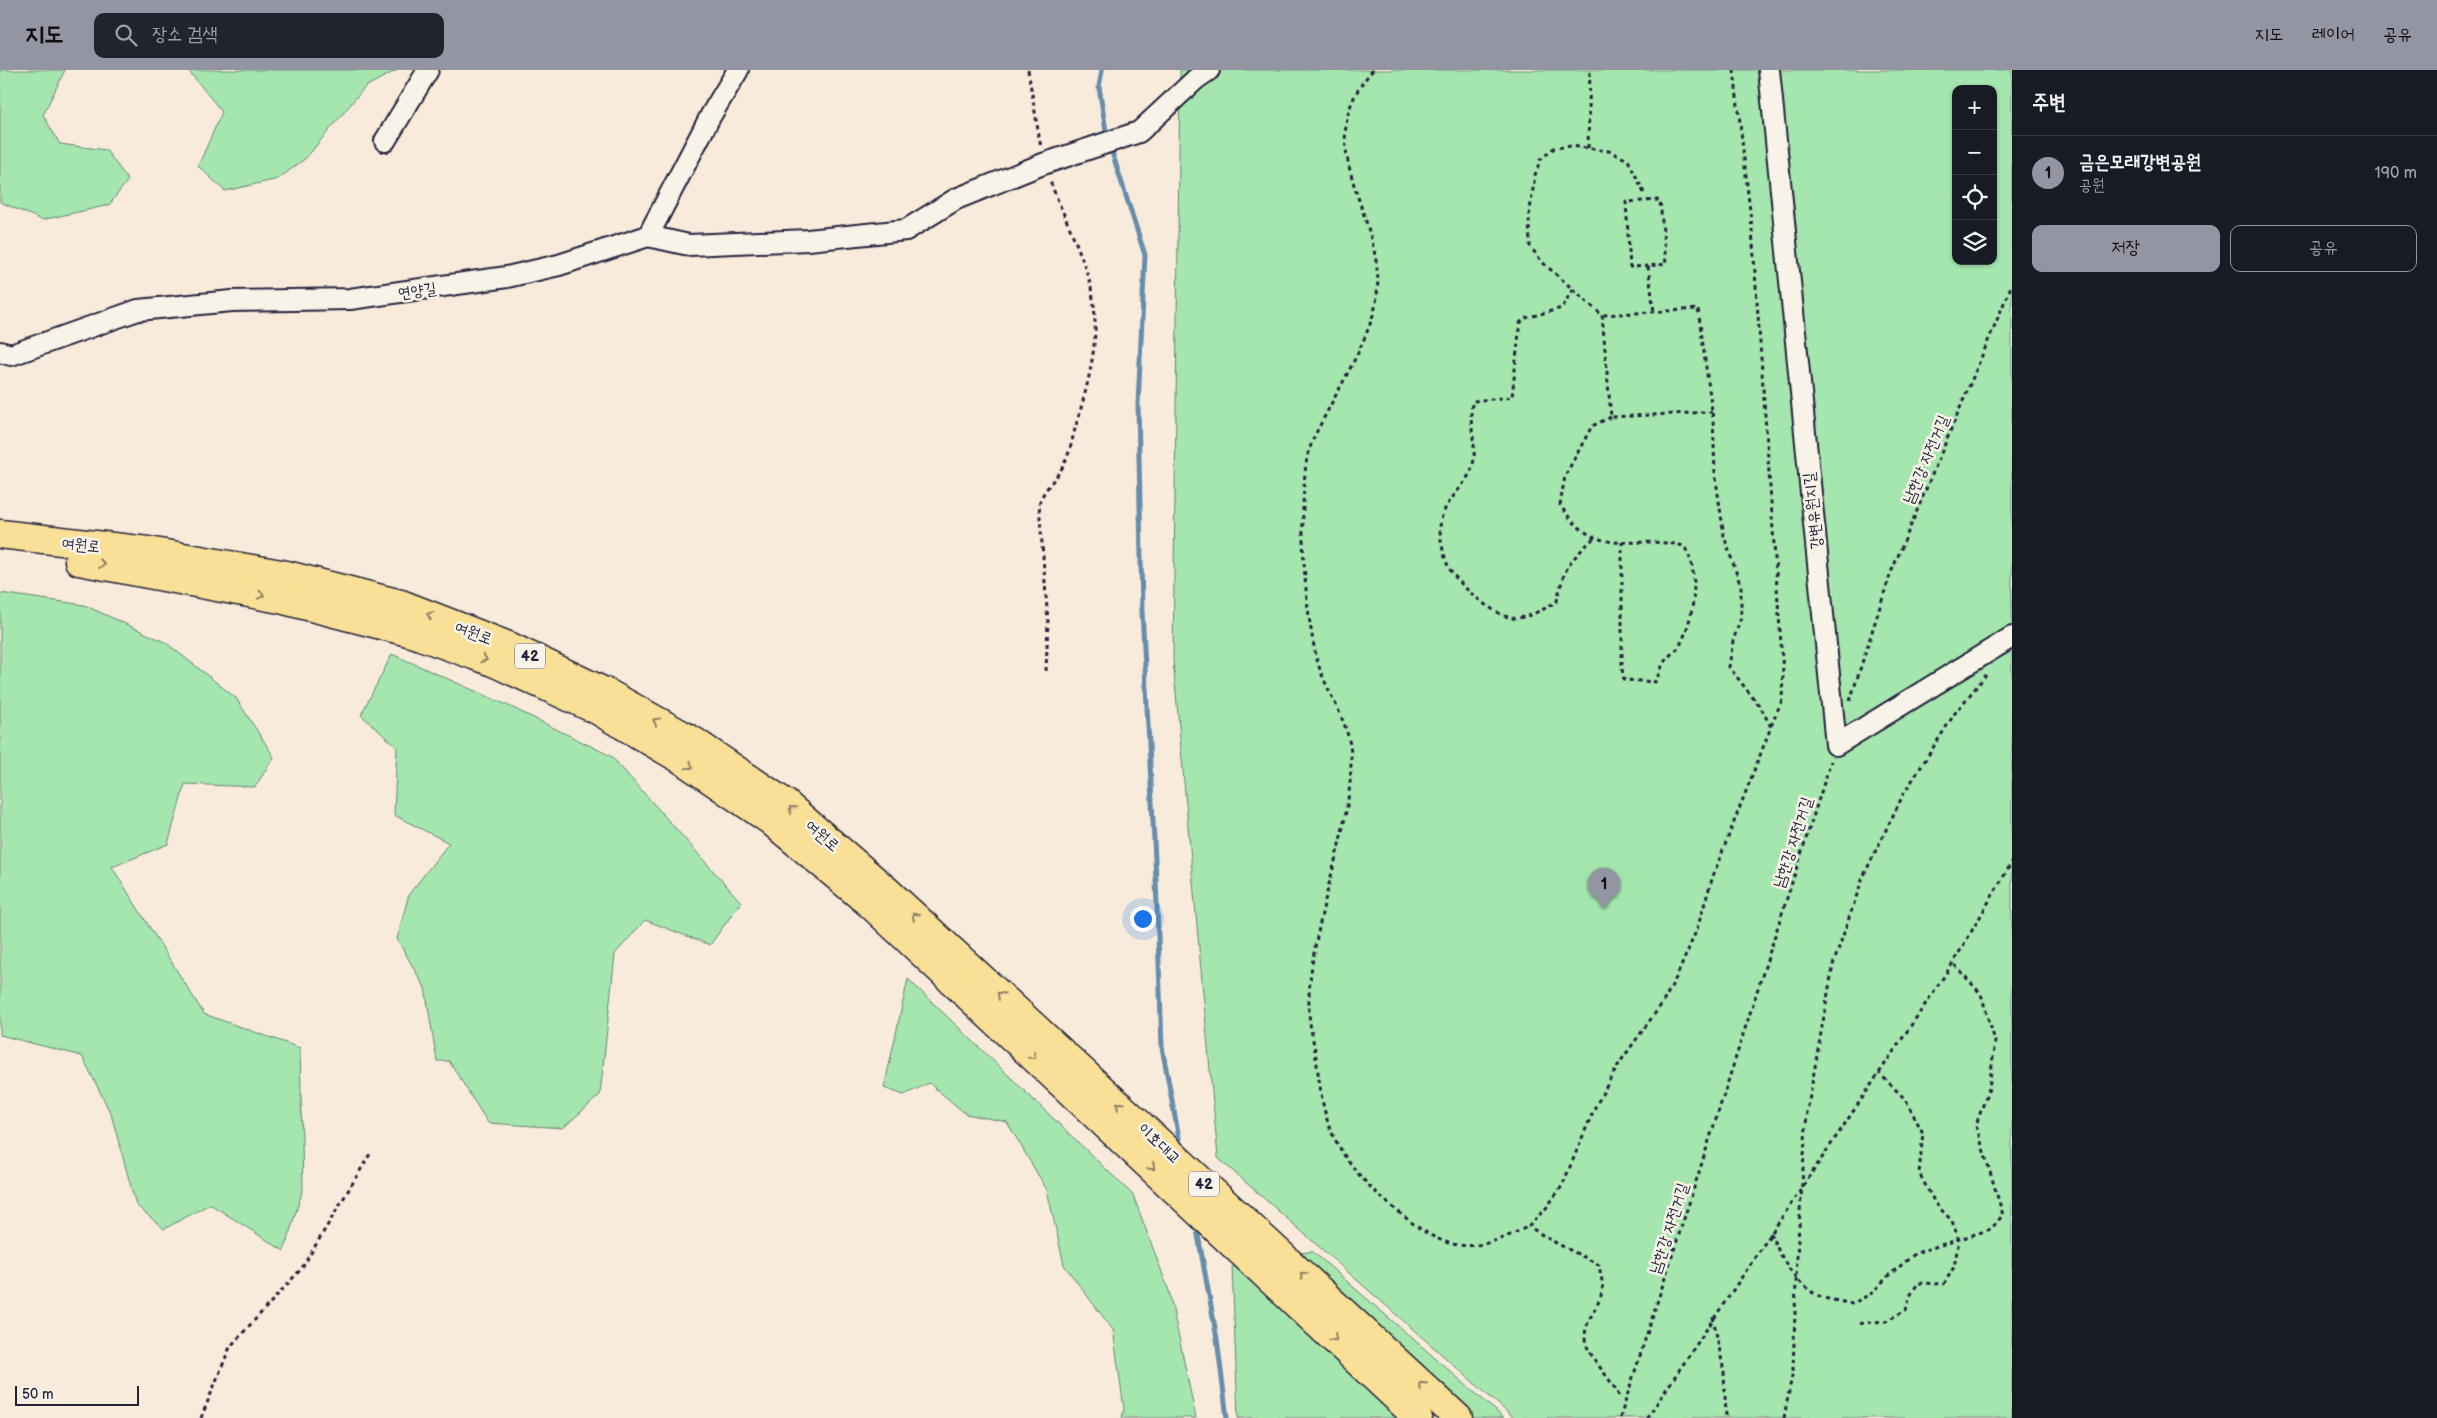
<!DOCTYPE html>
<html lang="ko">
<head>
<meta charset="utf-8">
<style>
	:root { --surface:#171b24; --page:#20242c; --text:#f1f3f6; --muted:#9ea1a6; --line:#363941; --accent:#9495a2 }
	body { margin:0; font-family:"Balsamiq Sans","Poor Story",sans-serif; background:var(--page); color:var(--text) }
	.controls { position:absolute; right:15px; top:15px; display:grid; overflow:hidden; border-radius:10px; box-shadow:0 1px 4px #0004 }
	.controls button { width:45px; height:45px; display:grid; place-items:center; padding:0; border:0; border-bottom:1px solid var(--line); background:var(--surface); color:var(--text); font:25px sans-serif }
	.scale { position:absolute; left:15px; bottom:12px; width:124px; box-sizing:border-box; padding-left:5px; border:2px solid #22223b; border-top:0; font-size:14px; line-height:18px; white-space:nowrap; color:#22223b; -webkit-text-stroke:4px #f7f3e8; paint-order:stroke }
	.you { position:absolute; left:1142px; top:848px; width:18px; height:18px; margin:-12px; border:4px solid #fff; border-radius:50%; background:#1a73e8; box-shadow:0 0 0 8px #1a73e833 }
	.badge { display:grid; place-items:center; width:32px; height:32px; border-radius:50%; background:var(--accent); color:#111; font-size:16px; font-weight:700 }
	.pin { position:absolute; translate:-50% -41px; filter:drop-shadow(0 1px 2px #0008) }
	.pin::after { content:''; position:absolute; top:26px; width:18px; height:15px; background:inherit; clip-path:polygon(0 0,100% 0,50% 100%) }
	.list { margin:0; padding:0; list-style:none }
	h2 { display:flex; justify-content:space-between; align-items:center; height:65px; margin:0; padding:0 20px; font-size:21px }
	h2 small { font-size:16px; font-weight:400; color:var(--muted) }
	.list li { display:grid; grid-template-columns:32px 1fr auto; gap:15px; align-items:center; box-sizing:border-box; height:75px; padding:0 20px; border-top:1px solid var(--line) }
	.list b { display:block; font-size:19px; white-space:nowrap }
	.list p { margin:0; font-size:16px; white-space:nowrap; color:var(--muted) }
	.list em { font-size:16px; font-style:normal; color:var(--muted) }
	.actions { display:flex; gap:10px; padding:15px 20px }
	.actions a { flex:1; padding:11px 0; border:1px solid var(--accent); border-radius:10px; text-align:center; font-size:18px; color:var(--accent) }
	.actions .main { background:var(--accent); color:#111 }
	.icon { flex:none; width:28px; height:28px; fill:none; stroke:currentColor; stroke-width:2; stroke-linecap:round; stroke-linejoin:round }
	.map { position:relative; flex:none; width:2012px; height:1348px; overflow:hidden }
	header { display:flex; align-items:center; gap:30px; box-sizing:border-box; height:70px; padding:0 25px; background:var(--accent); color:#111 }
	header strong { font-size:24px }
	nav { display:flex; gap:28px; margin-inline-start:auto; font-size:18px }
	.search { width:350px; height:45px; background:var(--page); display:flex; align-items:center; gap:12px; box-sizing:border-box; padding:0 18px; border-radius:10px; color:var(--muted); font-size:19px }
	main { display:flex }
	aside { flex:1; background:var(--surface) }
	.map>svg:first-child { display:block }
	.green { fill:#a5e6af; stroke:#648475; fill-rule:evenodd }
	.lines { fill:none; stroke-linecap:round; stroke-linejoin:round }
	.stream { stroke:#668dab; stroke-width:5 }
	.minor-casing { stroke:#22223b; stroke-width:24 }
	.highway-casing { stroke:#22223b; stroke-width:31 }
	.path { stroke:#22223b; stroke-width:3; stroke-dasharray:4 4; stroke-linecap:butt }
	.minor { stroke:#f7f3e8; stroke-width:20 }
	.highway { stroke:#fadf96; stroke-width:28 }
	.oneway { stroke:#8e8068 }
	.labels { text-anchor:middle; stroke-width:5; stroke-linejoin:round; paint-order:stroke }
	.shield { fill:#f7f3e8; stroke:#62616f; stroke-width:1 }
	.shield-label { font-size:15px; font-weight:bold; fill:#22223b }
	.street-label { font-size:16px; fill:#22223b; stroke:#f7f3e8 }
</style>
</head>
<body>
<header>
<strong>지도</strong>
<div class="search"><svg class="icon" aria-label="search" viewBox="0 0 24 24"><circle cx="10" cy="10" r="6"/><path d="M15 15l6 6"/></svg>장소 검색</div>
<nav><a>지도</a><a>레이어</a><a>공유</a></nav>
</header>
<main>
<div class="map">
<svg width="2012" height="1348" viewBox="0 0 2012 1348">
	<rect width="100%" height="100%" fill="#f8ebdc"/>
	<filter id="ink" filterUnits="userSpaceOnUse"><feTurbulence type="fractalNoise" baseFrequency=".02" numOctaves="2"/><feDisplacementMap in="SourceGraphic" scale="10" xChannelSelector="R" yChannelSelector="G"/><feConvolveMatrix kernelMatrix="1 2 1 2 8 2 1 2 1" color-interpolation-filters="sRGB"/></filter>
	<g filter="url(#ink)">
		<g class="green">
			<polygon points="0,0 65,0 43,45 60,74 106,80 128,110 109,135 42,150 0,132"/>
			<polygon points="188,0 397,0 365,17 306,88 278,109 225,121 198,96 222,42"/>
			<path d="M 1180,0 L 2012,0 L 2012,1348 L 1514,1348 L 1218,1088 L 1173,590 ZM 1956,19 L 1993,19 L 1993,191 L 1956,191 Z"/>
			<polygon points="0,523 84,535 165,572 236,628 274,687 255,717 185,714 168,774 112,797 204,944 300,978 303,1119 284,1181 210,1134 164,1159 136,1135 111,1044 82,986 0,965"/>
			<polygon points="392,584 511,637 611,686 741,832 710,875 645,850 615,884 600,1025 563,1058 488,1053 449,991 437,991 425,918 397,869 409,824 449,773 394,745 397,677 361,645"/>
			<polygon points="908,909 1133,1125 1169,1221 1196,1348 1122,1348 1124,1339 1113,1260 1064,1195 1047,1120 1007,1052 966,1044 929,1013 904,1025 884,1018"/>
			<polygon points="1312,1181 1504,1348 1238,1348 1232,1197"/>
		</g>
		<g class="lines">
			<g class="stream">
				<polyline points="1102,0 1099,17 1107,67"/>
				<polyline points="1110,76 1145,185 1138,334 1142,540 1156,809 1162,977 1181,1079"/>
				<polyline points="1196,1154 1217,1269 1227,1348"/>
			</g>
			<defs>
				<g id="minor">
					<polyline points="1769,0 1836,675 2012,567"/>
					<polyline points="385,71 428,0"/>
					<polyline points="648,166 689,175 808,170 906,160 956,129 1043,94 1139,62 1196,9 1209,0"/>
					<polyline points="0,282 11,285 138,240 232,231 350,229 507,207 559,195 648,166 711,45 738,0"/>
				</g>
				<g id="highway">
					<polyline points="0,464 148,481 287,505 401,534 511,577 609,624 695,672 785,733 885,819 1458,1348"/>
					<polyline points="79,491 280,529 412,563 493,592 597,640 682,690 771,751 870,834 1418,1348"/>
				</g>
			</defs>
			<use href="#minor" class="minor-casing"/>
			<use href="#highway" class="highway-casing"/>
			<g class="path">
				<polyline points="1028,0 1041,78"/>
				<path d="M 1373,0 C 1299,81 1400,155 1373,245 C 1363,277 1345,308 1329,338 C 1320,356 1309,373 1306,394 C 1299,449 1304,536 1317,590 C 1326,623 1350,651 1351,686 C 1352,743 1331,798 1320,853 C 1314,880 1308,912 1309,940 C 1309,954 1313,968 1315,981 C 1320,1012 1321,1045 1337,1073 C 1352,1101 1375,1123 1400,1143 C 1448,1184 1474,1184 1529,1156"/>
				<polyline points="1734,0 1752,159 1783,603 1782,630 1771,656"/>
				<polyline points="1588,78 1590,0"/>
				<polyline points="1648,196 1630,197 1626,132 1660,130 1666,194 1648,196 1654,242"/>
				<path d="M 1573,219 L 1562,238 L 1526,248 L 1520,253 L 1512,327 L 1473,331 C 1466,354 1481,380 1470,403 C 1460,422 1440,435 1440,459 C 1440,469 1444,486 1448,496 C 1456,513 1493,545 1512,548 C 1524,550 1547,538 1557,531 C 1565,495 1568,493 1594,468"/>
				<polyline points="1602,245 1611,347 1712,342"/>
				<path d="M 1611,347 L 1592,356 L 1565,406 L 1560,435 C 1598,492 1629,463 1684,476 C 1701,502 1694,550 1679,577 C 1675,582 1669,585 1665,591 C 1661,597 1659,605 1655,612 L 1624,610 L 1622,599 L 1622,472"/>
				<path d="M 1046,601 L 1048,552 L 1039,434 C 1044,417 1059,407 1065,392 C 1070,382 1072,370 1075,359 C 1086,321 1099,277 1094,236 C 1090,196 1064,148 1050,111"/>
				<polyline points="1850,631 1890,505 2012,214"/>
				<path d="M 1770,1163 C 1781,1187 1795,1215 1821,1227 C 1830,1230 1842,1231 1852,1234 L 1872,1223 L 1888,1206 L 1916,1183 L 1991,1159 L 2003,1145 L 1976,1055 L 1989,1018 L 1995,971 L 1981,924 L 1953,893"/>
				<polyline points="1713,1247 1724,1302 1726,1348"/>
				<polyline points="1860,1253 1886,1251 1906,1240 1910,1226 1918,1213 1944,1214 1954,1197 1959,1170 1952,1151 1935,1133 1919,1103 1923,1063 1905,1029 1879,1003"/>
				<path d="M 1619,1326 C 1612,1309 1587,1286 1585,1269 C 1584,1251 1598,1239 1602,1222 C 1604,1215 1600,1203 1599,1195 C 1574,1181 1552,1173 1529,1156 L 1547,1137 L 1562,1116 L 1595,1037 L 1620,992 L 1663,932 L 1677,906 L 1697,859 L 1713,806 L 1771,657 L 1761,638 L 1729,597 L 1733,571 L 1741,547 L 1741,517 L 1724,466 L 1715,403 L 1713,348 L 1698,239 L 1602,245 L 1542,192 L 1530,176 L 1529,147 L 1535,105 L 1540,90 L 1554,78 L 1571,76 L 1609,81 L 1628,90 L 1645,125"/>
				<polyline points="201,1348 230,1277 302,1198 370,1084"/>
				<polyline points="1620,1348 1831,691"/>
				<polyline points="1647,1348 1953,893 2012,792"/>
				<polyline points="1784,1348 1793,1300 1797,1185 1807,1042 1833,895 1863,807 1903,725 1955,643 1986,605"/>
			</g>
			<use href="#minor" class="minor"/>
			<use href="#highway" class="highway"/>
		</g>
		<defs><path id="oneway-chevron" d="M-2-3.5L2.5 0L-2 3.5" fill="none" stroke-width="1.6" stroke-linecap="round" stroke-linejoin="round" transform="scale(1.25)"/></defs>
		<g class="oneway">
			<use href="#oneway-chevron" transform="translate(102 494) rotate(10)"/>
			<use href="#oneway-chevron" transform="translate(261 525) rotate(11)"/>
			<use href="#oneway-chevron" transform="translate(430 545) rotate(-159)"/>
			<use href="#oneway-chevron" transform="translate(484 589) rotate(20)"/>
			<use href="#oneway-chevron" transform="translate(656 651) rotate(-151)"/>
			<use href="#oneway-chevron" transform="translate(690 696) rotate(34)"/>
			<use href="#oneway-chevron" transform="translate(792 739) rotate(-139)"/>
			<use href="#oneway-chevron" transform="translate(915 846) rotate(-137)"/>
			<use href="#oneway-chevron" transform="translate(1000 925) rotate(-137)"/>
			<use href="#oneway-chevron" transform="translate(1033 986) rotate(43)"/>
			<use href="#oneway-chevron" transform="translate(1119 1035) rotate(-137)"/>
			<use href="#oneway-chevron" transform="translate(1152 1097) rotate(43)"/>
			<use href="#oneway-chevron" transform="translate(1303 1205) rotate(-137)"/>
			<use href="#oneway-chevron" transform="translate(1334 1268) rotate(43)"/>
			<use href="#oneway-chevron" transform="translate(1422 1315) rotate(-137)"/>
		</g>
	</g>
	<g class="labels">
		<g class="shield">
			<rect x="515" y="573.5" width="30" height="25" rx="4"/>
			<rect x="1189" y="1101.5" width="30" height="25" rx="4"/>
		</g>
		<g class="shield-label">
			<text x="530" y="591">42</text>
			<text x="1204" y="1119">42</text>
		</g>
		<g class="street-label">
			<text transform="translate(417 220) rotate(-8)" y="6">연양길</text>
			<text transform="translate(1925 389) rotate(-67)" y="6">남한강 자전거길</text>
			<text transform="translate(1812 441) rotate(-96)" y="6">강변유원지길</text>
			<text transform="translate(81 474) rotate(6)" y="6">여원로</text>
			<text transform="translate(474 562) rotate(21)" y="6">여원로</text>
			<text transform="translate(823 765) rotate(41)" y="6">여원로</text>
			<text transform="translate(1792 772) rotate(-72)" y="6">남한강 자전거길</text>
			<text transform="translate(1160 1073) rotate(43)" y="6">이호대교</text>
			<text transform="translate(1668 1158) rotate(-72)" y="6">남한강 자전거길</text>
		</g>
	</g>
</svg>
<div class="controls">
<button>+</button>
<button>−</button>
<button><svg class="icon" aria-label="locate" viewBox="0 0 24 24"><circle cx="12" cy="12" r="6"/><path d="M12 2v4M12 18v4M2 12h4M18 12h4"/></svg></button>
<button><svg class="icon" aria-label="layers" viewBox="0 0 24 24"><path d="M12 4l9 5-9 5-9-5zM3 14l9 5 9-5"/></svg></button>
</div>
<div class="scale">50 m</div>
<div class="you"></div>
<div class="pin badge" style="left:1604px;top:839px">1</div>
</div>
<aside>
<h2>주변<small></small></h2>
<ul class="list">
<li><span class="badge">1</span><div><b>금은모래강변공원</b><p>공원</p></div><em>190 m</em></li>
</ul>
<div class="actions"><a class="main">저장</a><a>공유</a></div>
</aside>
</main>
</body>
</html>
